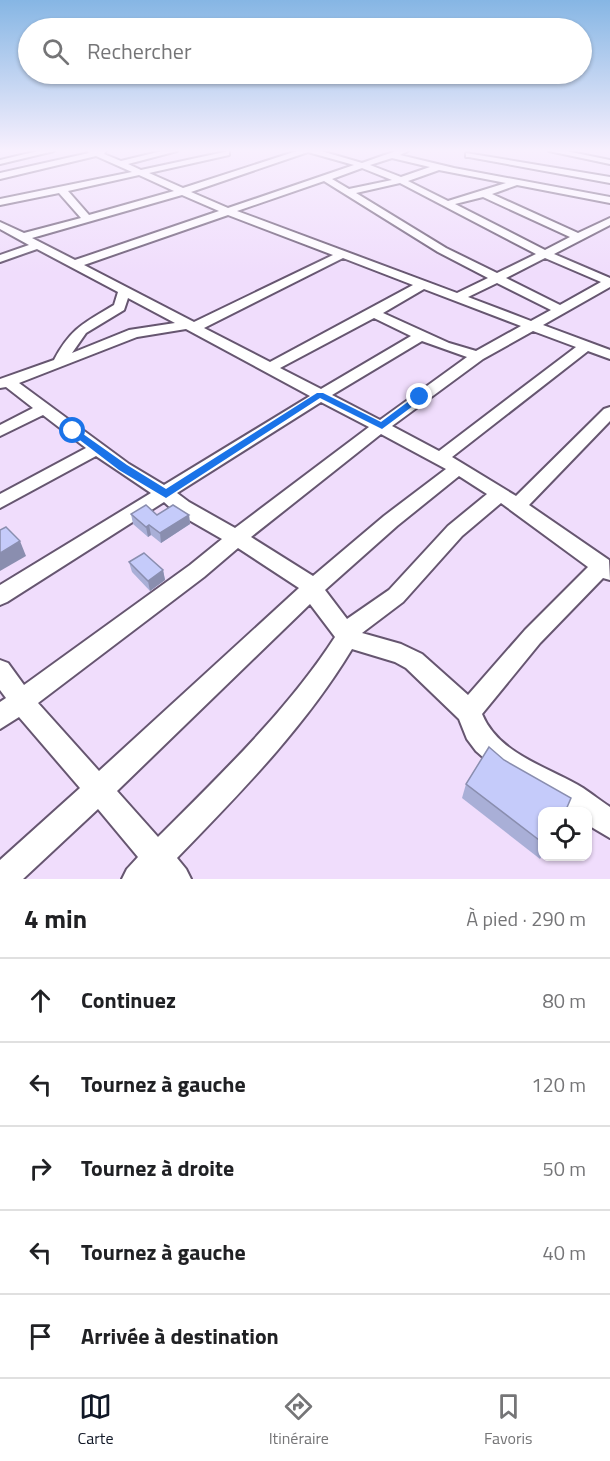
<!DOCTYPE html>
<html lang="fr">
<head>
<meta charset="utf-8">
<style>
	:root { --surface:#fff; --page:#f2f2f2; --text:#202124; --muted:#757577; --line:#e0e0e0; --accent:#111827 }
	body { margin:0; font-family:"Titillium Web",sans-serif; background:var(--page); color:var(--text) }
	.controls { position:absolute; right:18px; bottom:18px; display:grid; overflow:hidden; border-radius:12px; box-shadow:0 2px 4px #0004 }
	.controls button { width:54px; height:54px; display:grid; place-items:center; padding:0; border:0; border-bottom:2px solid var(--line); background:var(--surface); color:var(--text); font:30px sans-serif }
	.stop { position:absolute; width:18px; height:18px; margin:-14px; border:4px solid #1a73e8; border-radius:50%; background:#fff }
	.stop.end { background:#1a73e8; border-color:#fff; box-shadow:0 2px 6px #0008 }
	.list { margin:0; padding:0; list-style:none }
	h2 { display:flex; justify-content:space-between; align-items:center; height:78px; margin:0; padding:0 24px; font-size:26px }
	h2 small { font-size:20px; font-weight:400; color:var(--muted) }
	.list li { display:grid; grid-template-columns:39px 1fr auto; gap:18px; align-items:center; box-sizing:border-box; height:84px; padding:0 24px; border-top:2px solid var(--line) }
	.list b { display:block; font-size:22px; white-space:nowrap }
	.list em { font-size:20px; font-style:normal; color:var(--muted) }
	.icon { flex:none; width:33px; height:33px; fill:none; stroke:currentColor; stroke-width:2; stroke-linecap:round; stroke-linejoin:round }
	.map { position:relative; flex:none; width:610px; height:879px; overflow:hidden }
	.search { position:absolute; background:var(--surface); box-shadow:0 2px 4px #0004; left:18px; right:18px; top:18px; height:66px; display:flex; align-items:center; gap:15px; box-sizing:border-box; padding:0 21px; border-radius:33px; color:var(--muted); font-size:22px }
	.sheet { height:498px; background:var(--surface) }
	nav { display:flex; justify-content:space-around; align-items:center; box-sizing:border-box; height:84px; border-top:2px solid var(--line); background:var(--surface); font-size:16px; color:var(--muted) }
	nav a { display:grid; justify-items:center; gap:3px }
	nav .on { color:var(--accent) }
	.map>svg:first-child { display:block }
	.lines { fill:none; stroke-linecap:round; stroke-linejoin:round }
	.minor-casing { stroke:#665670; stroke-width:4 }
	.minor { fill:#fff; fill-rule:evenodd }
	.wall { fill:#a9afd7 }
	.shaded-wall { fill:#8a8eaf }
	.building { fill:#c5cbfa; stroke:#8a8eaf; stroke-width:1.5 }
	.route { fill:#1a73e8 }
</style>
</head>
<body>
<div class="map">
<svg width="610" height="879" viewBox="0 0 610 879">
	<rect width="100%" height="100%" fill="#f0ddfc"/>
	<g class="lines">
		<defs>
			<g id="minor">
				<polygon points="38,151 54,151 0,164 0,160"/>
				<path d="M 87,151 L 106,151 L 104,154 L 121,161 L 162,151 L 177,151 L 128,164 L 141,170 L 229,151 L 229,155 L 149,173 L 183,188 L 297,151 L 321,151 L 362,163 L 396,151 L 408,151 L 400,155 L 454,168 L 610,197 L 610,203 L 517,185 L 492,194 L 578,233 L 610,218 L 610,225 L 554,254 L 610,278 L 610,287 L 543,325 L 610,350 L 610,359 L 588,351 L 452,457 L 516,496 L 604,409 L 610,407 L 610,421 L 529,505 L 609,560 L 610,580 L 603,578 L 540,643 L 482,714 C 499,755 549,767 583,788 C 592,794 601,801 610,807 L 610,838 L 588,825 L 588,812 L 570,812 L 500,772 L 476,751 L 467,739 L 459,719 L 406,668 L 395,662 L 352,649 C 305,727 240,793 177,858 L 186,869 L 191,879 L 122,879 L 127,869 L 138,857 L 98,809 L 23,879 L 0,879 L 0,860 L 80,788 L 19,717 L 0,729 L 0,702 L 6,698 L 0,690 L 0,660 L 8,663 L 24,685 L 190,565 L 222,539 L 175,512 L 164,502 L 7,602 L 0,605 L 0,585 L 151,493 L 96,456 L 0,508 L 0,494 L 86,448 L 43,415 L 0,436 L 0,425 L 33,408 L 6,387 L 0,388 L 0,379 L 54,360 C 71,328 84,323 114,305 L 118,292 L 37,249 L 0,262 L 0,255 L 29,245 L 0,229 L 0,222 L 24,233 L 81,218 L 59,193 L 0,205 L 0,199 L 132,172 L 96,156 L 0,179 L 0,173 L 89,153 ZM 308,152 L 354,165 L 228,208 L 191,192 ZM 392,158 L 430,167 L 401,177 L 370,165 ZM 362,168 L 392,180 L 349,189 L 332,179 ZM 439,170 L 506,183 L 448,201 L 408,181 ZM 139,175 L 174,191 L 89,215 L 68,191 ZM 324,181 L 438,252 L 488,278 L 457,293 L 237,211 ZM 400,183 L 536,254 L 497,273 L 446,248 L 356,193 ZM 182,195 L 219,211 L 75,260 L 32,238 ZM 483,197 L 570,237 L 545,250 L 455,204 ZM 228,215 L 333,255 L 194,322 L 84,265 ZM 343,258 L 413,285 L 270,362 L 204,328 ZM 545,258 L 601,282 L 560,305 L 506,278 ZM 497,283 L 551,310 L 531,321 L 468,297 ZM 424,289 L 521,326 L 476,351 L 449,343 L 383,313 ZM 128,298 L 175,323 L 129,330 L 72,353 L 86,333 L 124,310 ZM 374,318 L 411,336 L 321,389 L 280,368 ZM 186,329 L 310,396 L 164,485 L 129,464 L 19,383 L 137,337 ZM 533,331 L 576,347 L 439,451 L 392,426 L 483,359 ZM 422,341 L 467,357 L 380,420 L 332,395 ZM 321,402 L 369,427 L 235,528 L 189,502 L 177,493 ZM 381,434 L 446,469 L 384,516 L 313,576 L 251,537 ZM 459,476 L 487,494 L 448,526 L 389,590 L 347,619 L 325,590 L 397,526 ZM 501,503 L 588,567 L 525,630 L 468,695 L 422,654 L 401,644 L 362,633 L 403,602 L 462,536 ZM 238,548 L 299,588 L 99,771 L 38,703 L 204,577 ZM 310,604 L 335,637 C 288,710 219,776 158,837 L 117,791 Z"/>
				<polygon points="549,151 566,151 610,160 610,164"/>
				<polygon points="466,153 610,177 610,183 469,157 466,157"/>
			</g>
		</defs>
		<use href="#minor" class="minor-casing"/>
		<use href="#minor" class="minor"/>
	</g>
	<g class="wall">
		<polygon points="131,514 189,515 190,524 161,543 151,535 148,537 133,524"/>
		<polygon points="129,562 163,570 165,580 150,591 132,572"/>
		<polygon points="466,784 543,812 543,854 540,859 462,798"/>
	</g>
	<g class="shaded-wall">
		<polygon points="189,515 190,524 161,543 160,533"/>
		<polygon points="149,525 151,535 148,537 146,527"/>
		<polygon points="20,541 26,556 0,571 0,553"/>
		<polygon points="163,570 165,580 150,591 148,581"/>
	</g>
	<g class="building">
		<polygon points="146,505 157,515 173,505 189,515 160,533 149,525 146,527 131,514"/>
		<polygon points="6,527 20,541 0,553 0,530"/>
		<polygon points="144,553 163,570 148,581 129,562"/>
		<polygon points="489,747 504,760 571,798 565,812 543,812 543,843 466,784"/>
	</g>
	<linearGradient id="sky" x2="0" y2="1"><stop stop-color="#86b6e4"/><stop offset="0.55" stop-color="#f8f0fe"/><stop offset="1" stop-color="#f8f0fe" stop-opacity="0"/></linearGradient>
	<rect width="610" height="274" fill="url(#sky)"/>
	<polygon class="route" points="317,393 323,393 381,422 417,395 425,397 382,429 320,398 166,498 119,470 68,431 76,429 127,465 166,489"/>
</svg>
<div class="controls">
<button><svg class="icon" aria-label="locate" viewBox="0 0 24 24"><circle cx="12" cy="12" r="6"/><path d="M12 2v4M12 18v4M2 12h4M18 12h4"/></svg></button>
</div>
<div class="stop" style="left:73px;top:431px"></div>
<div class="stop end" style="left:420px;top:397px"></div>
<div class="search"><svg class="icon" aria-label="search" viewBox="0 0 24 24"><circle cx="10" cy="10" r="6"/><path d="M15 15l6 6"/></svg>Rechercher</div>
</div>
<section class="sheet">
<h2>4 min<small>À pied · 290 m</small></h2>
<ul class="list">
<li><svg class="icon" aria-label="ahead" viewBox="0 0 24 24"><path d="M12 20V5M6 11l6-6 6 6"/></svg><div><b>Continuez</b></div><em>80 m</em></li>
<li><svg class="icon" aria-label="left" viewBox="0 0 24 24"><path d="M17 20v-9H6M10 6l-5 5 5 5"/></svg><div><b>Tournez à gauche</b></div><em>120 m</em></li>
<li><svg class="icon" aria-label="right" viewBox="0 0 24 24"><path d="M7 20v-9h11M14 6l5 5-5 5"/></svg><div><b>Tournez à droite</b></div><em>50 m</em></li>
<li><svg class="icon" aria-label="left" viewBox="0 0 24 24"><path d="M17 20v-9H6M10 6l-5 5 5 5"/></svg><div><b>Tournez à gauche</b></div><em>40 m</em></li>
<li><svg class="icon" aria-label="arrive" viewBox="0 0 24 24"><path d="M6 21V4h12l-3 4 3 4H6"/></svg><div><b>Arrivée à destination</b></div></li>
</ul>
</section>
<nav>
<a class="on"><svg class="icon" aria-label="map" viewBox="0 0 24 24"><path d="M3 6l6-2 6 2 6-2v14l-6 2-6-2-6 2zM9 4v14M15 6v14"/></svg>Carte</a>
<a><svg class="icon" aria-label="directions" viewBox="0 0 24 24"><path d="M12 3l9 9-9 9-9-9zM9 14v-3h6M13 9l2 2-2 2"/></svg>Itinéraire</a>
<a><svg class="icon" aria-label="saved" viewBox="0 0 24 24"><path d="M7 4h10v16l-5-4-5 4z"/></svg>Favoris</a>
</nav>
</body>
</html>
